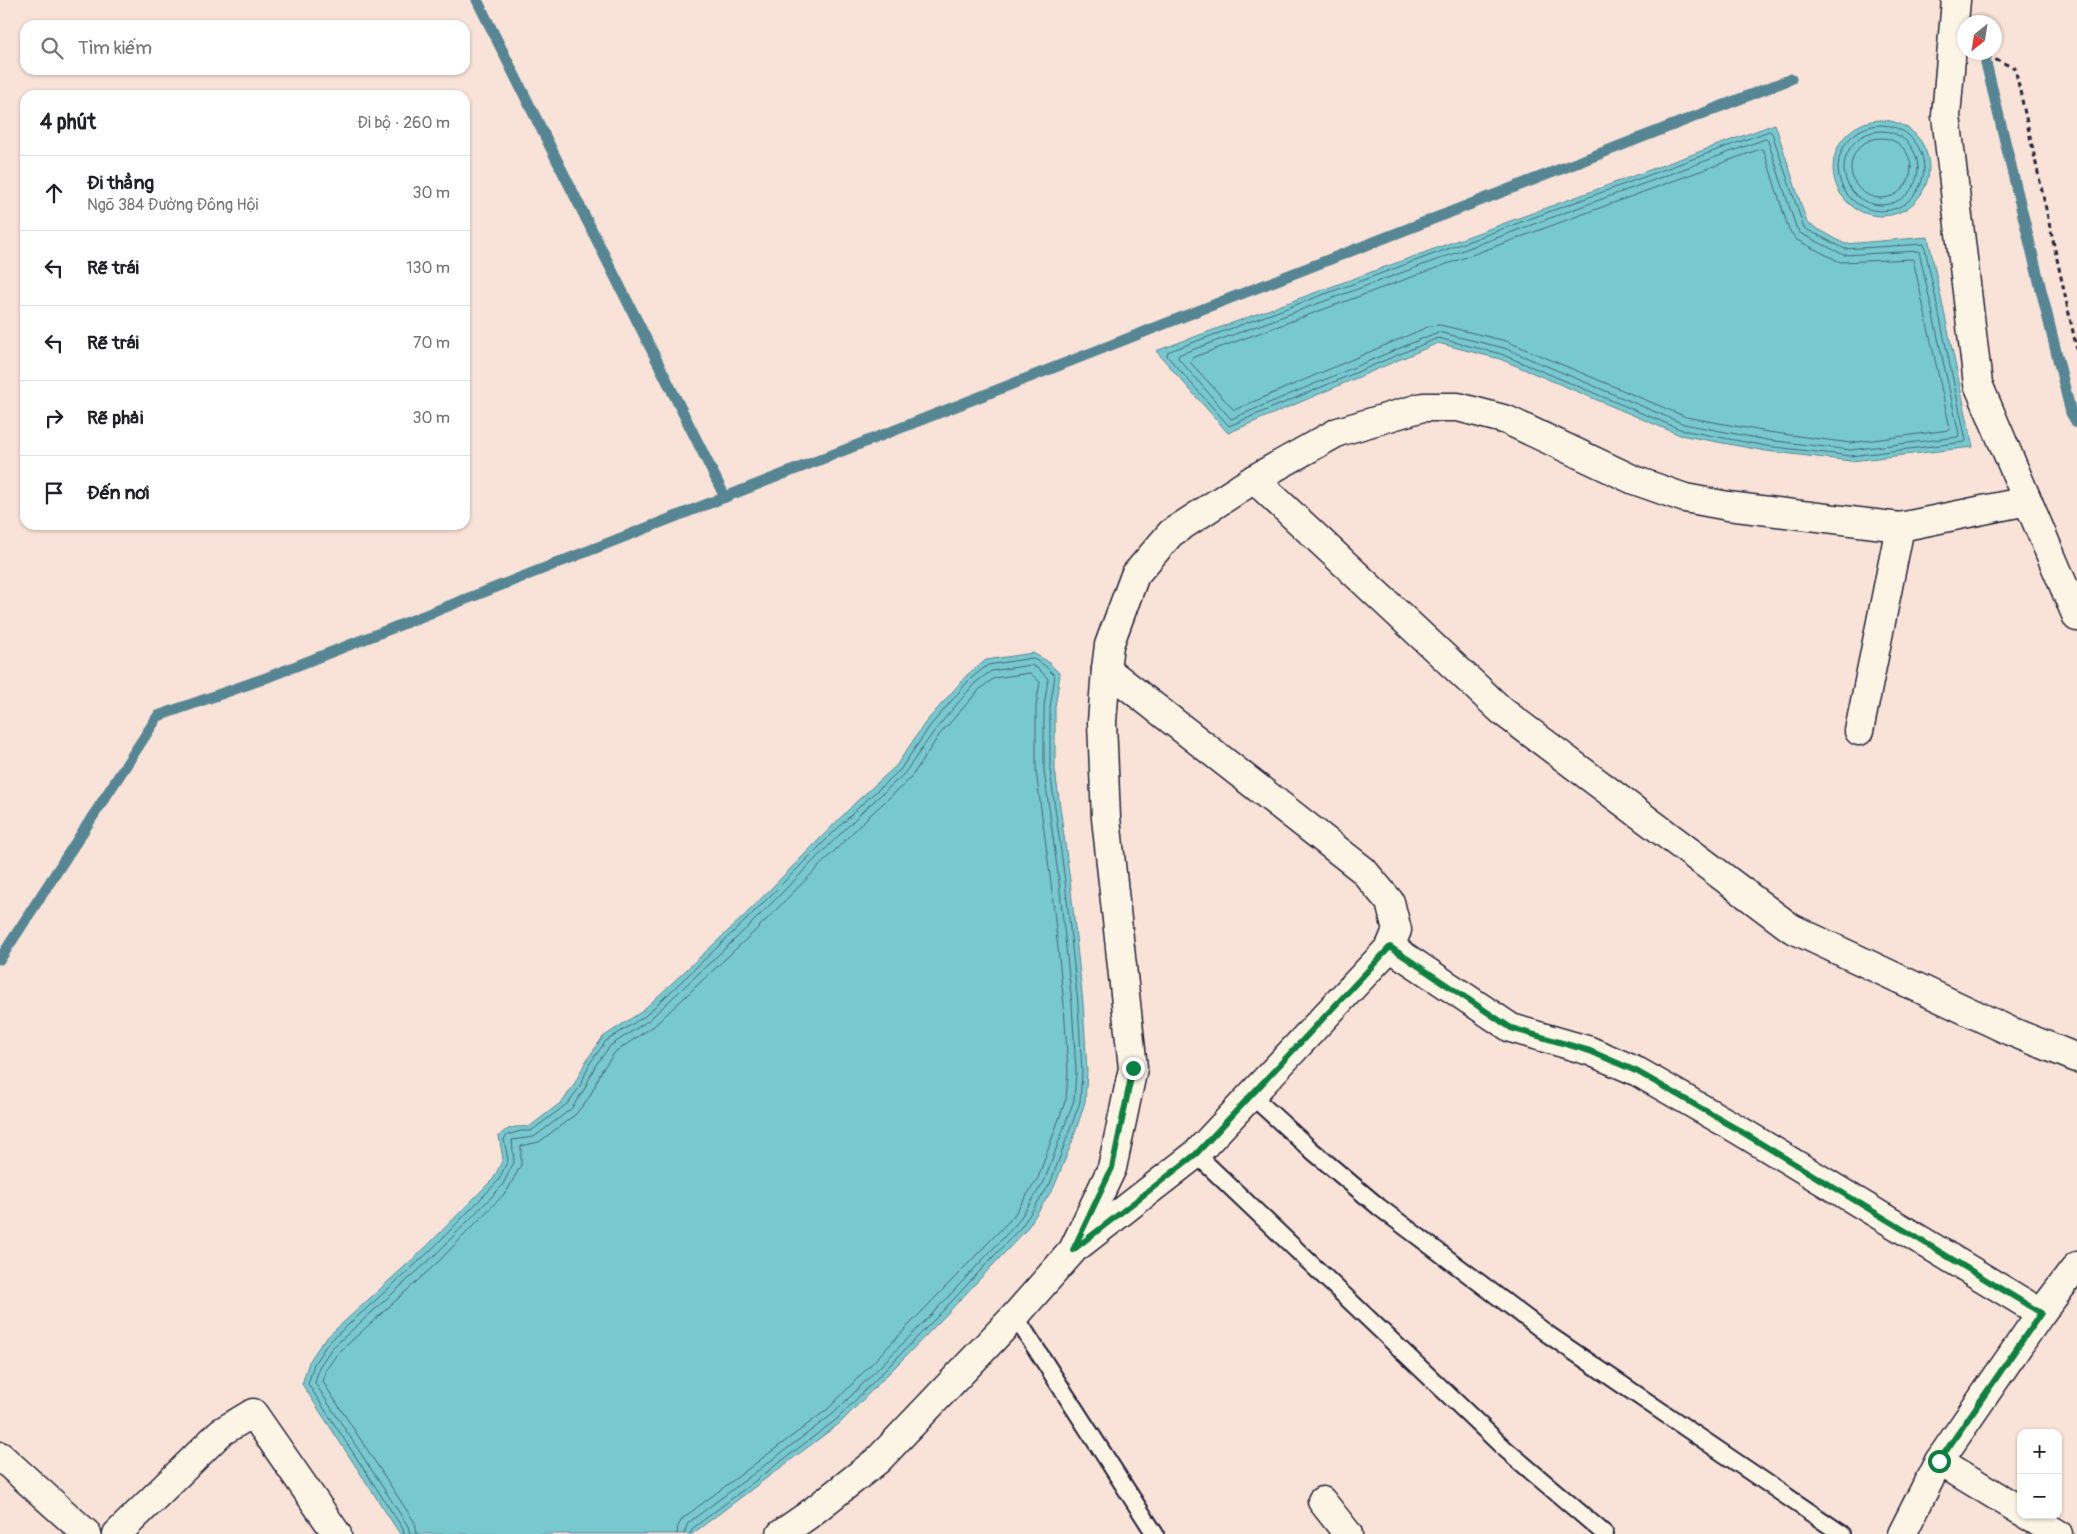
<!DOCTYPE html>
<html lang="vi">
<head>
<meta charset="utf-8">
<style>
	:root { --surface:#fff; --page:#f2f2f2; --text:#202124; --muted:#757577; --line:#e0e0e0 }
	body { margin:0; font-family:Pangolin,sans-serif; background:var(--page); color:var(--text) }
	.controls { position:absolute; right:15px; bottom:15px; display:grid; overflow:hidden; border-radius:10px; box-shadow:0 1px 4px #0004 }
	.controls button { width:45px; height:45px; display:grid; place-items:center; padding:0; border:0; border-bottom:1px solid var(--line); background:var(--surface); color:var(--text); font:25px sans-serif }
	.compass { position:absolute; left:1957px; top:15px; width:45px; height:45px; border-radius:50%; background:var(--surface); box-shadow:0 1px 4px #0004; rotate:210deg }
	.stop { position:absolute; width:15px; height:15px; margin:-11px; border:4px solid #0b8043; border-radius:50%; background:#fff }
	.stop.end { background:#0b8043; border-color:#fff; box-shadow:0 1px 5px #0008 }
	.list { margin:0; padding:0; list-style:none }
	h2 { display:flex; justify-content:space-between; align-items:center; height:65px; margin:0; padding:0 20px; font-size:21px }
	h2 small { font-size:16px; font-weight:400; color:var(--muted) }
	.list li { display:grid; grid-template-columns:32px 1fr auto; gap:15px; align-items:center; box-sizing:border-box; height:75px; padding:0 20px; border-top:1px solid var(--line) }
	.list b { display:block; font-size:19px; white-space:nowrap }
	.list p { margin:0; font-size:16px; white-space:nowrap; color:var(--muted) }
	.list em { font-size:16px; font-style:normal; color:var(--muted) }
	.icon { flex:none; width:28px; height:28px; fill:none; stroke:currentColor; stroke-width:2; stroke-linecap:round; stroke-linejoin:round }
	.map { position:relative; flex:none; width:2077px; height:1534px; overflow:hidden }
	.search { position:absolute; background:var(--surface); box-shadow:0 1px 4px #0004; left:20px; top:20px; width:450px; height:55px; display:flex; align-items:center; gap:12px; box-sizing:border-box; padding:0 18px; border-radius:15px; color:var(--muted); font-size:19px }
	.panel { position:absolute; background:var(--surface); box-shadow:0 1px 4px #0004; left:20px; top:90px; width:450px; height:440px; border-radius:15px }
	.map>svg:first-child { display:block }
	.water { fill:#78c9cf; stroke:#568694 }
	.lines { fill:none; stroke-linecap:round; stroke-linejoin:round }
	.shore { stroke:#446576; stroke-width:1 }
	.stream { stroke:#568694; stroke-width:11 }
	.lane-casing { stroke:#22223b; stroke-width:20 }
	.street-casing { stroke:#22223b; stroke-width:31 }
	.path { stroke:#22223b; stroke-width:3; stroke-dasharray:5 4; stroke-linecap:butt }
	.lane { stroke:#fcf5e5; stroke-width:16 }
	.street { stroke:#fcf5e5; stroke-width:28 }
	.route { stroke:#0b8043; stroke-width:6 }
</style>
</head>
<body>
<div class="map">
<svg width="2077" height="1534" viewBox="0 0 2077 1534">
	<rect width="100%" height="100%" fill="#f9e2d7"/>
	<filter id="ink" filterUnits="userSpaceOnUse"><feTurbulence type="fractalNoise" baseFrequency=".02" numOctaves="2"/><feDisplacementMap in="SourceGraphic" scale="10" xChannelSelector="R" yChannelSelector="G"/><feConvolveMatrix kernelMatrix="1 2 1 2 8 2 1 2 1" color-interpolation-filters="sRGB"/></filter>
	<g filter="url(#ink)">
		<g class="water">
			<circle cx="1881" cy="168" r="48"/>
			<polygon points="1775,124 1807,223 1845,244 1928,237 1973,447 1851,461 1766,451 1680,435 1500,359 1438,343 1228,433 1156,351"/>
			<path d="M 1033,653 L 1047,661 L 1060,674 L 1055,707 L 1055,770 L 1070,881 L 1083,1003 L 1087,1072 L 1085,1102 L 1072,1142 L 1054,1187 L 1026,1230 L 941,1320 L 840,1423 L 692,1534 L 400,1534 L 302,1384 L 309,1362 L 323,1341 L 425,1248 L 494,1178 L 503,1159 L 499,1136 C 507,1127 517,1126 529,1127 L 563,1101 L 574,1085 L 586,1061 L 603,1037 L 641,1012 L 743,917 L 856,802 L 896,766 L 925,723 L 967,675 L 986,660 Z"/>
		</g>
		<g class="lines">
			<g class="shore">
				<circle cx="1881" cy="168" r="43"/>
				<circle cx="1881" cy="168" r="37"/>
				<polygon points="1770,131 1772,133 1804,228 1845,249 1924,244 1966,440 1965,442 1851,456 1766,446 1682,430 1501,354 1438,338 1229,426 1167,356 1168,352"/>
				<circle cx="1881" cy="168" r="30"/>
				<polygon points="1766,139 1768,141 1796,227 1800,233 1844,255 1919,251 1959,434 1958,437 1850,450 1767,440 1684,424 1504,348 1438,332 1231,419 1178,358 1179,355"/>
				<polygon points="1761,149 1764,151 1789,230 1797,240 1840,262 1913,259 1950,428 1949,430 1850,443 1768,432 1686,417 1506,341 1440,325 1430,326 1234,410 1190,362 1192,358"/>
				<polyline points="404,1534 403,1529 308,1384 314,1364 327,1344 429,1252 498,1181 508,1160 504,1139 507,1135 521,1131 531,1131 567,1104 579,1088 590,1063 606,1041 645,1016 746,920 860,806 900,770 930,726 970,679 988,665 1032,658 1044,665 1055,676 1050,707 1050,770 1065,881 1078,1004 1082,1072 1080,1102 1050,1184 1022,1226 937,1317 837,1419 693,1528 690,1534"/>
				<polyline points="410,1534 408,1526 315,1383 319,1367 331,1349 433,1257 502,1186 514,1162 512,1140 534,1137 571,1109 584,1090 595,1066 610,1046 649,1020 750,925 864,810 904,774 935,730 975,683 991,671 1031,665 1040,670 1048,679 1044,707 1044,771 1059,882 1072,1004 1076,1072 1074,1100 1044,1182 1017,1223 933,1313 833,1414 688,1523 684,1534"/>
				<polyline points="417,1534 415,1523 323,1382 326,1370 337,1354 438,1262 507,1191 521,1165 521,1146 539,1142 576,1114 590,1096 602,1070 616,1051 654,1026 756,930 869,816 910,779 940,734 980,689 994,678 1030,673 1040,682 1036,706 1036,771 1051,883 1064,1005 1068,1072 1066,1099 1038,1178 1012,1218 828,1409 683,1518 678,1526 677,1534"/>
			</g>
			<g class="stream">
				<polyline points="477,0 725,497"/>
				<polyline points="1986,63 2071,413 2077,423"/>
				<polyline points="0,959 158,716 263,679 1195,312 1791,79"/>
			</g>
			<defs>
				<g id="lane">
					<polyline points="1252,1096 1309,1148 1379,1207 1549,1335 1842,1534"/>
					<polyline points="1196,1154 1504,1448 1605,1534"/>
					<polyline points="1015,1316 1155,1534"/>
				</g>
				<g id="street">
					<polyline points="1956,0 1946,116 1978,384 2077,617"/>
					<polyline points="1254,479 1502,711 1791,928 2010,1031 2077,1058"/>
					<polyline points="1859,731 1900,527"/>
					<polyline points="1390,947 1511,1028 1590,1051 1638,1072 1737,1129 2041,1313"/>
					<polyline points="1078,1246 1196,1154 1390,947 1397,930 1390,902 1363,870 1106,669"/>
					<polyline points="0,1456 87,1534"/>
					<polyline points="1939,1461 2021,1511"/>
					<polyline points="1322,1501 1348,1534"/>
					<polyline points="2027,1515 2058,1534"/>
					<polyline points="117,1534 221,1432 253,1413 337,1534"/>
					<polyline points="781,1534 807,1516 878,1460 1015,1316 1073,1250 1112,1168 1133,1068 1106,818 1102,722 1106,669 1109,645 1135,575 1171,533 1254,479 1338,432 1423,407 1458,407 1507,420 1634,480 1685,498 1728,506 1900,527 2027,501"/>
					<polyline points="1902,1534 1939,1461 2041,1313 2077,1266"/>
				</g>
			</defs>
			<use href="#lane" class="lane-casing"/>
			<use href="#street" class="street-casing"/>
			<polyline class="path" points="1987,56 2015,68 2077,350"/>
			<use href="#lane" class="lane"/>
			<use href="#street" class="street"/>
		</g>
	</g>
	<g class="lines" filter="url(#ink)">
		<polyline class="route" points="1133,1068 1112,1168 1073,1250 1196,1154 1390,947 1511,1028 1590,1051 1638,1072 1737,1129 2041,1313 1939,1461"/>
	</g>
</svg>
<div class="controls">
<button>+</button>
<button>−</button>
</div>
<svg class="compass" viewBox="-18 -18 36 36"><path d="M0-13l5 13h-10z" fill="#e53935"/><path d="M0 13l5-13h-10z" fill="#757577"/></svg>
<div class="stop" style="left:1939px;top:1461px"></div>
<div class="stop end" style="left:1133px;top:1068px"></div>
<div class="search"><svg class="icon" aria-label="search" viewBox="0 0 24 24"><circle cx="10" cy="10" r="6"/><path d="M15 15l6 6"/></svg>Tìm kiếm</div>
<section class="panel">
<h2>4 phút<small>Đi bộ · 260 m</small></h2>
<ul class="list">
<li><svg class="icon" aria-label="ahead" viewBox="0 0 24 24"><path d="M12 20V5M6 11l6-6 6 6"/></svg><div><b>Đi thẳng</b><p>Ngõ 384 Đường Đông Hội</p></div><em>30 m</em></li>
<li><svg class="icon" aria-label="left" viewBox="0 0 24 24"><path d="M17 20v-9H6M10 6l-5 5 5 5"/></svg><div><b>Rẽ trái</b></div><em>130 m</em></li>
<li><svg class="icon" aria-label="left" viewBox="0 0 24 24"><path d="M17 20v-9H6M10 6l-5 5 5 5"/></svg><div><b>Rẽ trái</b></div><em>70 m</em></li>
<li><svg class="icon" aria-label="right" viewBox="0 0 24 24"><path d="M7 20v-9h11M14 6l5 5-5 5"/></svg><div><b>Rẽ phải</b></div><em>30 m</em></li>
<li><svg class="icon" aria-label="arrive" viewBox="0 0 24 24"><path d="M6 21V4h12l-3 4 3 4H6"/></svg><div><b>Đến nơi</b></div></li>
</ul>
</section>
</div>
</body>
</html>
